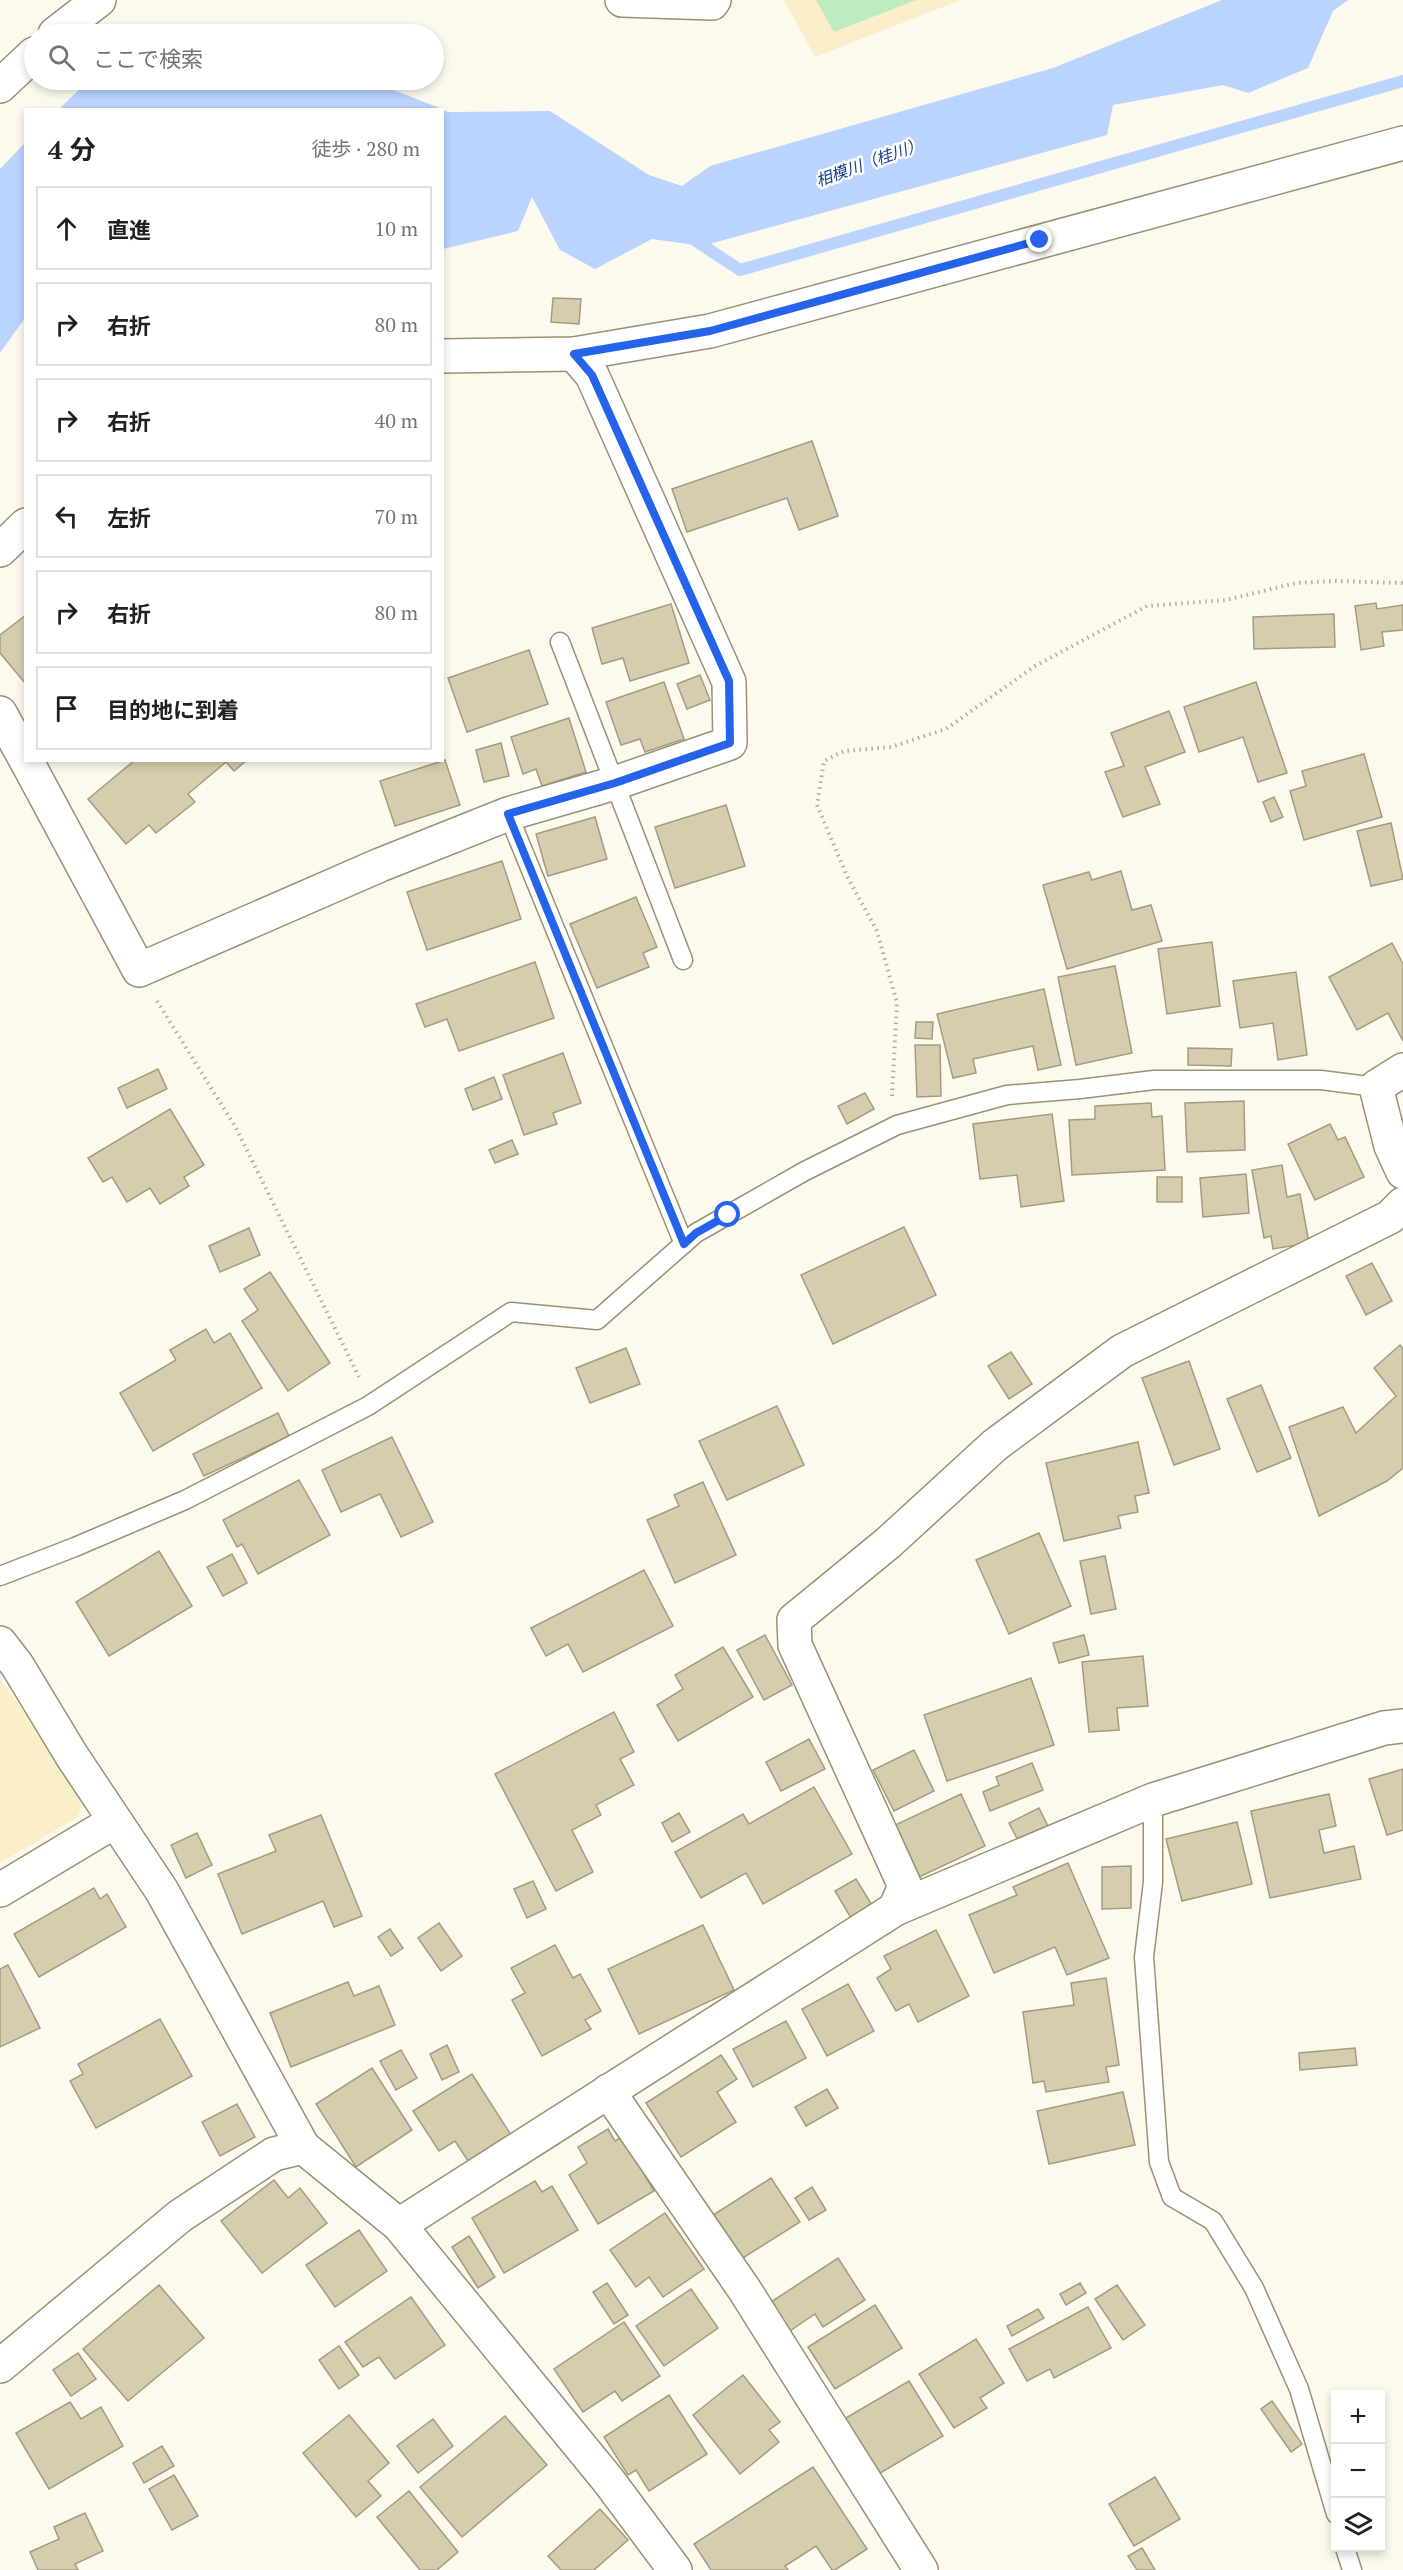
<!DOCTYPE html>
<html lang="ja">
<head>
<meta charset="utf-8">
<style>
	:root { --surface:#fff; --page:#f2f2f2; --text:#202124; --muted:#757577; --line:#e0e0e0 }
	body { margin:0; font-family:"PT Serif","Noto Sans JP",serif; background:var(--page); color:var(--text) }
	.controls { position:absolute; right:18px; bottom:18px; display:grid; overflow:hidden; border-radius:0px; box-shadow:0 3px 9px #0003 }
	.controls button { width:54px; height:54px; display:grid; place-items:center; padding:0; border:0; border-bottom:2px solid var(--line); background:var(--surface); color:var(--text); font:30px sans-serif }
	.stop { position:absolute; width:18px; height:18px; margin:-14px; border:4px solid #2563eb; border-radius:50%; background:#fff }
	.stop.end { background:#2563eb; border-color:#fff; box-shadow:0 2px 6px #0008 }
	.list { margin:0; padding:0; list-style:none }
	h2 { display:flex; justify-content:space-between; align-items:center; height:78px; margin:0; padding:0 24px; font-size:26px }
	h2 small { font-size:20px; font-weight:400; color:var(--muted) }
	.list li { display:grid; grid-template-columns:39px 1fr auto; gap:18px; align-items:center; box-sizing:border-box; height:84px; margin:0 12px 12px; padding:0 12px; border:2px solid var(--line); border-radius:0px }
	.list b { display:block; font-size:22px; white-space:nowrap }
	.list em { font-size:20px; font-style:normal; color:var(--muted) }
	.icon { flex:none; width:33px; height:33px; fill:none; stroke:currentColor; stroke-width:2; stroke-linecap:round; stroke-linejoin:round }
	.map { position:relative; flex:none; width:1403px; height:2570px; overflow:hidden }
	.search { position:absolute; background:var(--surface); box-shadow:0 3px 9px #0003; left:24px; top:24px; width:420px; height:66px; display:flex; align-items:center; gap:15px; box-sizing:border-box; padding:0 21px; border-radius:33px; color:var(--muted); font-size:22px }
	.panel { position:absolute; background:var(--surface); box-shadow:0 3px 9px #0003; left:24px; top:108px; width:420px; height:654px; border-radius:0px }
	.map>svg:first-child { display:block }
	.built { fill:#fbefc9 }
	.green { fill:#beebbf }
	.water { fill:#bad3ff }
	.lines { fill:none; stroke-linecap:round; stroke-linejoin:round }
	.stream { stroke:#bad3ff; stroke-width:12 }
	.building { fill:#d6cdaf; stroke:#a59c80; stroke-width:1.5 }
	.service-casing { stroke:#9a9175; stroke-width:21 }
	.minor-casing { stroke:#9a9175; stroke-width:36 }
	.secondary-casing { stroke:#9a9175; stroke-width:36 }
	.path { stroke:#afaca0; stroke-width:4; stroke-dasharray:1.5 4.5; stroke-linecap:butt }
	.service { stroke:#fff; stroke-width:18 }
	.minor { stroke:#fff; stroke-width:33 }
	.secondary { stroke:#fff; stroke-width:33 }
	.route { stroke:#2563eb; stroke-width:8 }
	.labels { text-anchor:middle; stroke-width:5; stroke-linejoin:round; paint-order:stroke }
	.water-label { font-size:16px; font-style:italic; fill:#164090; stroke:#fff }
</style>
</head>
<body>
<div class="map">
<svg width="1403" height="2570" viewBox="0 0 1403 2570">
	<rect width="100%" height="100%" fill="#fdfaed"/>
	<g class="built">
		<polygon points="784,0 961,0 815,57"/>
		<polygon points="0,1679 84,1794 78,1817 0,1863"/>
	</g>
	<polygon class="green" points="816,0 916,0 834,32"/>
	<g class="water">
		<polygon points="1222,0 1348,0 1333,11 1308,68 1248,93 1223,85 1113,105 1107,135 702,246 652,239 595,269 560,250 532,197 518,231 443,249 443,110 448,112 550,111 649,175 682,186 710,166 1053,68"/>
		<polygon points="97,80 368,80 442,109 59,109 84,85"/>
		<polygon points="25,143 25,318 0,353 0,169"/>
	</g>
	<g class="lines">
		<polyline class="stream" points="690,237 740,270 1403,81"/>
	</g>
	<g class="building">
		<polygon points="553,298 581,299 579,324 551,322"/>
		<polygon points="812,441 838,516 799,530 787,498 687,532 672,489"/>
		<polygon points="1376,603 1377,609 1403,605 1403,630 1382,632 1384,646 1361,650 1355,606"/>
		<polygon points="671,604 689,663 630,681 623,658 602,664 592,628"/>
		<polygon points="1334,614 1335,647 1254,649 1253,617"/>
		<polygon points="26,615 26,682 25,683 0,653 0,635"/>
		<polygon points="529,650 548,704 467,732 448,678"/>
		<polygon points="700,675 710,700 687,709 677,684"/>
		<polygon points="664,682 684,739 645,752 640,739 621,745 606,702"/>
		<polygon points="1256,682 1287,773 1258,782 1243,737 1199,752 1184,707"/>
		<polygon points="1169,711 1185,752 1145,767 1160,804 1123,817 1105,772 1124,766 1111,733"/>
		<polygon points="569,718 586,772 542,786 536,769 523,774 511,737"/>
		<polygon points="501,743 509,776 484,782 476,750"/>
		<polygon points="1364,754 1382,817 1304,840 1290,791 1306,786 1302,771"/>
		<polygon points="135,760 247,760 234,771 226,762 188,794 195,802 156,833 149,825 126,844 88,799"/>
		<polygon points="445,760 460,805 395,826 380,781"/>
		<polygon points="1274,797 1283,817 1271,822 1263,802"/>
		<polygon points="726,805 745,866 675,888 655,827"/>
		<polygon points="595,817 607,859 548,876 536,834"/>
		<polygon points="1391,823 1403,879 1371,886 1357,831"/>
		<polygon points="502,861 521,919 427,950 407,892"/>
		<polygon points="1121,871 1132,910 1151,905 1162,941 1067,969 1043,885 1089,872 1092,880"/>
		<polygon points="636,897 657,947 643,953 649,967 597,988 570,924"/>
		<polygon points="1212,942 1220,1006 1167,1014 1158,949"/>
		<polygon points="1392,943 1403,964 1403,1041 1388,1013 1357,1030 1329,977"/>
		<polygon points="535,962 554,1018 459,1051 447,1019 425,1027 416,1004"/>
		<polygon points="1115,966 1132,1053 1076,1065 1058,977"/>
		<polygon points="1296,972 1307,1055 1278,1060 1273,1023 1240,1028 1233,981"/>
		<polygon points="1044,989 1061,1065 1038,1070 1033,1046 973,1059 976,1073 953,1078 937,1014"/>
		<polygon points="916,1022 933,1022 932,1039 915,1038"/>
		<polygon points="915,1045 940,1045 941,1096 917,1097"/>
		<polygon points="1188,1048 1232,1049 1231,1066 1188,1065"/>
		<polygon points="563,1053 581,1103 553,1113 557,1124 524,1135 503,1075"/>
		<polygon points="158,1069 167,1089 127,1108 118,1088"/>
		<polygon points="494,1077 502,1099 473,1110 465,1089"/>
		<polygon points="865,1093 874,1109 847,1124 838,1106"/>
		<polygon points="1244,1101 1245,1150 1187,1152 1185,1103"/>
		<polygon points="1151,1103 1152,1117 1162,1116 1165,1170 1072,1175 1069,1120 1095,1119 1095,1106"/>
		<polygon points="170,1109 204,1165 184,1177 189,1186 160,1204 150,1188 127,1202 112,1177 103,1182 88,1158"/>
		<polygon points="1052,1114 1064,1201 1021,1207 1017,1175 980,1179 973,1124"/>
		<polygon points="1330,1124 1338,1140 1345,1137 1364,1177 1315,1200 1288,1144"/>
		<polygon points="512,1140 518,1154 495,1163 489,1150"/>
		<polygon points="1282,1165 1287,1197 1300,1194 1309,1243 1273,1249 1271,1236 1264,1238 1252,1170"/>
		<polygon points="1246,1174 1249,1213 1203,1217 1200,1178"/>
		<rect x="1157" y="1177" width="25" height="25"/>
		<polygon points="904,1227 936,1295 833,1344 801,1275"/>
		<polygon points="249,1228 260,1255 220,1272 209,1246"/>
		<polygon points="1372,1263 1392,1301 1366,1315 1346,1276"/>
		<polygon points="270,1272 330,1363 288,1391 242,1321 258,1310 244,1289"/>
		<polygon points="206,1329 214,1343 230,1333 262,1388 153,1451 120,1393 176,1360 170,1350"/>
		<polygon points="1400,1345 1403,1349 1403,1468 1387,1481 1319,1516 1289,1427 1343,1407 1356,1433 1396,1396 1374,1368"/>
		<polygon points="626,1348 640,1384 590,1403 576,1368"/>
		<polygon points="1011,1352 1032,1384 1009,1399 988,1366"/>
		<polygon points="1189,1361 1220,1449 1174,1465 1142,1378"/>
		<polygon points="1261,1385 1291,1458 1257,1472 1227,1399"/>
		<polygon points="777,1406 804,1465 727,1500 699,1441"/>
		<polygon points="278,1413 289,1436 204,1476 193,1454"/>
		<polygon points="392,1437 433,1522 401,1537 380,1494 341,1512 322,1470"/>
		<polygon points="1138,1442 1149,1493 1135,1496 1138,1512 1118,1516 1121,1528 1064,1541 1046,1463"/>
		<polygon points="299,1480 330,1535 258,1574 242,1544 237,1547 223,1520"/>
		<polygon points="703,1482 736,1555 675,1583 647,1520 679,1506 674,1495"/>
		<polygon points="1039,1533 1071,1606 1009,1634 976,1560"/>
		<polygon points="159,1551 192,1606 109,1656 76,1602"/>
		<polygon points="232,1554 247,1583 223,1596 207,1567"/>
		<polygon points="1105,1556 1116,1609 1091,1614 1080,1561"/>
		<polygon points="644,1570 673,1626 583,1672 568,1644 546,1656 531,1628"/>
		<polygon points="765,1635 792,1685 764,1700 737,1650"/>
		<polygon points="1084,1635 1089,1655 1059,1663 1053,1643"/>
		<polygon points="723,1647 753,1697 678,1741 657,1705 683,1689 675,1675"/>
		<polygon points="1143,1656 1148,1706 1117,1708 1119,1730 1089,1732 1082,1662"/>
		<polygon points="1031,1678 1054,1745 947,1781 924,1715"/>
		<polygon points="614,1712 634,1752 620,1759 634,1785 596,1805 601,1815 572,1830 593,1872 556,1891 495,1774"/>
		<polygon points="809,1739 825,1769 781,1791 766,1762"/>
		<polygon points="914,1750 934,1791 894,1811 873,1770"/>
		<polygon points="1032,1763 1043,1790 990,1811 983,1792 999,1785 996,1777"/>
		<polygon points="1403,1769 1403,1830 1387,1835 1369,1779"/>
		<polygon points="814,1787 852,1854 763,1904 746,1873 701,1898 675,1852 743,1814 749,1824"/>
		<polygon points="961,1794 985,1846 915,1879 891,1827"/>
		<polygon points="1329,1794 1336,1826 1319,1830 1324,1853 1354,1846 1361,1879 1270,1898 1251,1811"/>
		<polygon points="1039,1808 1052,1834 1022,1848 1009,1823"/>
		<polygon points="679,1813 690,1832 672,1842 662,1823"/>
		<polygon points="321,1815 362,1916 334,1927 323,1901 242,1934 218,1874 276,1851 269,1835"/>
		<polygon points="1237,1822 1252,1884 1182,1901 1166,1839"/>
		<polygon points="197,1833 212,1865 186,1878 171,1845"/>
		<polygon points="1068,1863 1109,1958 1067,1975 1055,1947 994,1973 969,1915 1017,1895 1013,1887"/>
		<polygon points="1131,1866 1131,1908 1102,1909 1102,1867"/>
		<polygon points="856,1879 875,1910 854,1923 835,1891"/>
		<polygon points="533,1881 546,1909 527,1918 514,1889"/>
		<polygon points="94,1888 100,1899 107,1894 126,1927 39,1977 14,1934"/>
		<polygon points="439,1923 462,1956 441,1971 418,1938"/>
		<polygon points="703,1925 734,1990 639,2034 608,1969"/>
		<polygon points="390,1929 403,1948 391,1956 378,1937"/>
		<polygon points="936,1930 969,1996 918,2022 909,2004 896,2011 877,1978 891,1969 884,1956"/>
		<polygon points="555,1945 573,1978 580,1974 601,2011 585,2020 591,2029 542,2056 512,2000 525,1993 511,1968"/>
		<polygon points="8,1965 40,2028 0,2047 0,1969"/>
		<polygon points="1106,1978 1119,2065 1106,2067 1109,2082 1046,2092 1044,2081 1033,2083 1023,2012 1074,2005 1071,1983"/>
		<polygon points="348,1982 354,1996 379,1986 395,2025 291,2067 270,2013"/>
		<polygon points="848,1984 874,2031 827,2056 802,2009"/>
		<polygon points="160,2019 192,2076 96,2128 70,2081 83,2074 78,2064"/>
		<polygon points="786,2021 806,2058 753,2087 733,2049"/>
		<polygon points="447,2045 459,2072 442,2080 430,2054"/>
		<polygon points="1355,2048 1357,2065 1300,2070 1299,2053"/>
		<polygon points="401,2050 417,2078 396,2090 380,2061"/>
		<polygon points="721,2055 737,2079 717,2092 736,2122 681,2157 646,2103"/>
		<polygon points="372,2068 412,2130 356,2167 316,2104"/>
		<polygon points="472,2074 511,2135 468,2161 455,2141 439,2151 413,2111"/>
		<polygon points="827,2089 838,2108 806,2126 795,2107"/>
		<polygon points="1123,2092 1135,2145 1049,2164 1037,2111"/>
		<polygon points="237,2104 255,2137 220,2156 202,2122"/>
		<polygon points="608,2129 615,2141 622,2137 654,2191 598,2224 569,2175 587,2163 578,2147"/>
		<polygon points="771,2178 800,2222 735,2263 707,2219"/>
		<polygon points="274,2180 288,2198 300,2188 327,2223 262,2273 221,2221"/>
		<polygon points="535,2181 542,2192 552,2186 578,2230 504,2273 472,2218"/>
		<polygon points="812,2187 826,2210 809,2220 795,2198"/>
		<polygon points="665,2213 704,2269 663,2297 649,2277 636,2287 610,2250"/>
		<polygon points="359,2230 387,2271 335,2307 306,2265"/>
		<polygon points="469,2236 495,2277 478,2288 452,2247"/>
		<polygon points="838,2258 865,2300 823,2327 815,2314 787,2333 768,2304"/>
		<polygon points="607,2283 628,2315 614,2324 593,2292"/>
		<polygon points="1080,2283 1086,2293 1066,2305 1060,2294"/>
		<polygon points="159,2285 204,2338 128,2401 83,2349"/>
		<polygon points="1117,2285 1145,2325 1123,2340 1095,2299"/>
		<polygon points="691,2289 718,2328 664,2366 636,2326"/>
		<polygon points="411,2297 445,2345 395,2379 379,2357 363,2367 345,2342"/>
		<polygon points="875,2305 902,2348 835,2389 808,2347"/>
		<polygon points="1088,2307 1111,2348 1054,2378 1050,2369 1027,2381 1009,2349"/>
		<polygon points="1038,2309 1044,2318 1012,2336 1007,2326"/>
		<polygon points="624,2322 660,2376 622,2401 615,2391 583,2412 554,2369"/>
		<polygon points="976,2339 1004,2383 980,2398 987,2408 954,2428 919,2374"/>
		<polygon points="339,2346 359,2375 339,2389 319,2360"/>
		<polygon points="78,2353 96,2379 71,2396 53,2370"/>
		<polygon points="743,2375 780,2422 769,2430 779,2442 740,2474 693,2415"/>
		<polygon points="909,2381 943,2436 877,2475 844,2419"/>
		<polygon points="669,2395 707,2454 649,2491 636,2470 628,2475 604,2437"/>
		<polygon points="1272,2401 1302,2444 1291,2452 1261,2409"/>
		<polygon points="70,2402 81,2419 101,2407 123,2446 49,2489 16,2433"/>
		<polygon points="349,2415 389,2463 368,2481 381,2496 356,2517 303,2453"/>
		<polygon points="505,2416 547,2465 462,2537 420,2487"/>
		<polygon points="433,2419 453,2446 418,2473 397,2446"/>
		<polygon points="162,2446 174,2466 144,2483 133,2463"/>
		<polygon points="813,2467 867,2549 835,2570 832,2570 816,2546 785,2566 788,2570 711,2570 694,2544"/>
		<polygon points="174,2475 198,2516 172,2530 149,2489"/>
		<polygon points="1155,2477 1180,2519 1134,2546 1109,2504"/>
		<polygon points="409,2491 458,2552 437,2570 420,2570 377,2517"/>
		<polygon points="600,2509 628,2540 594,2570 561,2570 548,2556"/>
		<polygon points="85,2513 103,2551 75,2564 78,2570 38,2570 30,2552 59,2539 54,2527"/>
		<polygon points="1142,2548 1155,2570 1137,2570 1128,2556"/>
	</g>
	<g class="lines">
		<defs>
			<g id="service">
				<polyline points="560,642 683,960"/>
				<polyline points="508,814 684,1244"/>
				<polyline points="0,1576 75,1547 185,1500 368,1406 511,1312 597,1320 696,1233 805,1171 897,1125 1007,1095 1080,1089 1154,1080 1321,1080 1376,1087"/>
				<polyline points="1153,1800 1153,1882 1144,1957 1159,2162 1172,2197 1213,2221 1254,2288 1299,2389 1336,2514"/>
				<polyline points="1345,2548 1352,2570"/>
			</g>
			<g id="minor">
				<polyline points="622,0 712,3 714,0"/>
				<polyline points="55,34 99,0"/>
				<polyline points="0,86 34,54"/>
				<polyline points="442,356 574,354 710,331 1403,143"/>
				<polyline points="0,550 26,525"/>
				<polyline points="0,713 26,760"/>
				<polyline points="26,760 139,970 380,865 508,814 615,783 730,743 729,682 592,375 574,354"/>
				<polyline points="1403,1070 1376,1087 1391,1146 1403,1172"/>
				<polyline points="0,1890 115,1821"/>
				<polyline points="895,1909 905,1886 795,1645 794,1620 888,1543 995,1445 1122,1351 1390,1217 1403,1204"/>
				<polyline points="608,2091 744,2289 921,2570"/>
				<polyline points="399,2225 895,1909 1153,1800 1384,1728 1403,1726"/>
				<polyline points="0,2366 180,2216 274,2154 303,2147"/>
			</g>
			<polyline id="secondary" points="0,1643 17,1665 72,1756 162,1891 303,2147 399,2225 608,2480 675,2570"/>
		</defs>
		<use href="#service" class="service-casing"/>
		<use href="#minor" class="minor-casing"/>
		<use href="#secondary" class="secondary-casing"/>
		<g class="path">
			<polyline points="157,1001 236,1128 359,1377"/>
			<polyline points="892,1096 897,1003 877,931 847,876 817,805 824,761 844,751 891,747 946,729 1035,666 1147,606 1226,600 1296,583 1335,581 1403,583"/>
		</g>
		<use href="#service" class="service"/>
		<use href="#minor" class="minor"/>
		<use href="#secondary" class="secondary"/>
	</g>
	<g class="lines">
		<polyline class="route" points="728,1215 696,1233 684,1244 508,814 615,783 730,743 729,681 592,375 574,354 710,331 1040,240"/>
	</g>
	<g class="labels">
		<g class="water-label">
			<text transform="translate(869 162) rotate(-20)" y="6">相模川（桂川）</text>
		</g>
	</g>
</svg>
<div class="controls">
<button>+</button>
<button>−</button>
<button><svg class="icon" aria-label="layers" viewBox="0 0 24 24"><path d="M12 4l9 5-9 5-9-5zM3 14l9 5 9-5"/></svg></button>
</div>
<div class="stop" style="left:728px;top:1215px"></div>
<div class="stop end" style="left:1040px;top:240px"></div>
<div class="search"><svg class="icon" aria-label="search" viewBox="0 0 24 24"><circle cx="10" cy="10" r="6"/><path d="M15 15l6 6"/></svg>ここで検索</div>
<section class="panel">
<h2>4 分<small>徒歩 · 280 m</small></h2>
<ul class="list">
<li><svg class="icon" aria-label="ahead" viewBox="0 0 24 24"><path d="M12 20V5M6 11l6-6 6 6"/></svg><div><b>直進</b></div><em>10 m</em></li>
<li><svg class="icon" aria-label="right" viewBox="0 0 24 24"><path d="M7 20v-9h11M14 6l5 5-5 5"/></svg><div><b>右折</b></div><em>80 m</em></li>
<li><svg class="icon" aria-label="right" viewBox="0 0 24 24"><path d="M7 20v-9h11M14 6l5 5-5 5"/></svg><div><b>右折</b></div><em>40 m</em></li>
<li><svg class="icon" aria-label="left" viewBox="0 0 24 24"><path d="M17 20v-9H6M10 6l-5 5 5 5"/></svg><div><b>左折</b></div><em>70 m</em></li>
<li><svg class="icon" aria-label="right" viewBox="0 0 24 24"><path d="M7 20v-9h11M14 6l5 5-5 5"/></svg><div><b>右折</b></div><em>80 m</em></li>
<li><svg class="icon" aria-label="arrive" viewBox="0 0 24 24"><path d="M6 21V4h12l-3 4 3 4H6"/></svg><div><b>目的地に到着</b></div></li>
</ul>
</section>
</div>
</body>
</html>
